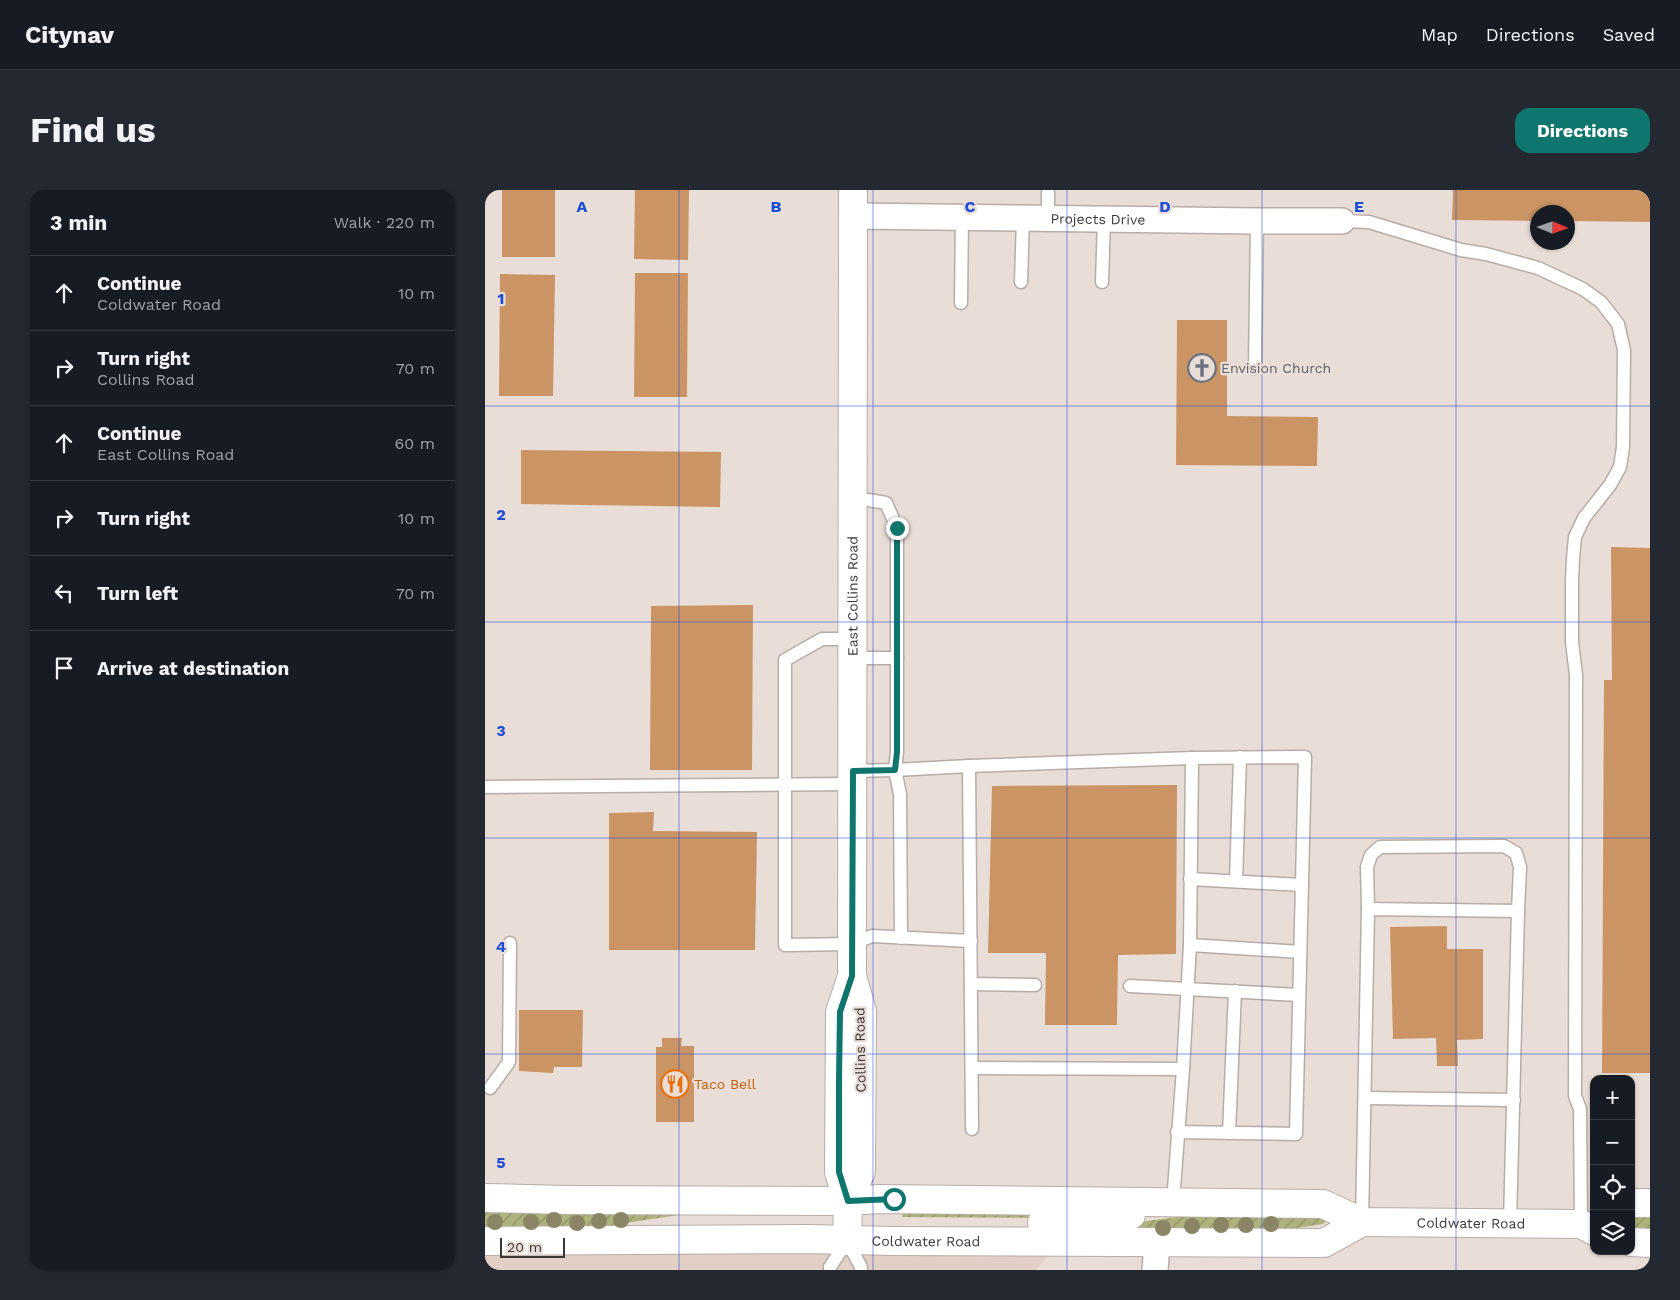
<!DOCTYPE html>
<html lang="en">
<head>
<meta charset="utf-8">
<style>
	:root { --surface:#171b24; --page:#242831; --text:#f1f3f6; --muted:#9ea1a6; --line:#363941; --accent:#0f766e }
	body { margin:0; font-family:"Work Sans",sans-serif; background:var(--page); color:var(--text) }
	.controls { position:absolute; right:15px; bottom:15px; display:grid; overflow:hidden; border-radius:10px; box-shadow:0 1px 4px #0004 }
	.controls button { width:45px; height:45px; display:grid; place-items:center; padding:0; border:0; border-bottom:1px solid var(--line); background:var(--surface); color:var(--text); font:25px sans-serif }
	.compass { position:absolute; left:1045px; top:15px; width:45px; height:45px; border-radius:50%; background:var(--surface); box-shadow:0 1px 4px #0004; rotate:92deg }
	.scale { position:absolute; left:15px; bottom:12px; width:65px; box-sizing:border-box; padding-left:5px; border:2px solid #3d3836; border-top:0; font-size:14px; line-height:18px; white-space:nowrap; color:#3d3836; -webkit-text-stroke:4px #e9ddd7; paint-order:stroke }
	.stop { position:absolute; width:15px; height:15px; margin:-11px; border:4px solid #0f766e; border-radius:50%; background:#fff }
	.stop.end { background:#0f766e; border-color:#fff; box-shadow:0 1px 5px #0008 }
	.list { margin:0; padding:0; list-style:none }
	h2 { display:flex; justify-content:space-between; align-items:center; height:65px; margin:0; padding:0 20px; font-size:21px }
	h2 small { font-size:16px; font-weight:400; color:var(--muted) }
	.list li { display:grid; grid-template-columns:32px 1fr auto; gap:15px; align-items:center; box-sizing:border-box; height:75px; padding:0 20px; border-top:1px solid var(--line) }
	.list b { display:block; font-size:19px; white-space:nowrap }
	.list p { margin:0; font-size:16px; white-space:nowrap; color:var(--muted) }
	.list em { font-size:16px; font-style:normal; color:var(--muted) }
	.icon { flex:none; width:28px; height:28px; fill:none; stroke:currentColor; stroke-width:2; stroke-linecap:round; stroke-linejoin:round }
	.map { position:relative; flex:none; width:1165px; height:1080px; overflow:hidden; border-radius:15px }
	header { display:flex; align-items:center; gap:30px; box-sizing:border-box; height:70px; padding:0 25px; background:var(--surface); border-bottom:1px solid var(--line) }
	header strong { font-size:24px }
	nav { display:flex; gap:28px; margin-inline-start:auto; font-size:18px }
	.intro { display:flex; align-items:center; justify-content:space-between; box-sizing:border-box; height:120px; padding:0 30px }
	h1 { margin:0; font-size:35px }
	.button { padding:12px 22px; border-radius:15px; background:var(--accent); color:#fff; font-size:18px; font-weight:700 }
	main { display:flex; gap:30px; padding:0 30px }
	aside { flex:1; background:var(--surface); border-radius:15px; box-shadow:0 1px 4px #0004 }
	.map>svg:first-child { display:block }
	.built { fill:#e2cfc5 }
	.garden { fill:url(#garden-furrows) }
	.building { fill:#cb9465 }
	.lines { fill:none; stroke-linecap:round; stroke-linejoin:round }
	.service-casing { stroke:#b8aca7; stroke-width:15 }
	.minor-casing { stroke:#b8aca7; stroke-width:28 }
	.tertiary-casing { stroke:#b8aca7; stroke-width:30 }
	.primary-casing { stroke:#b8aca7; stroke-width:30 }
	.service { stroke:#fff; stroke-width:12 }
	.minor { stroke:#fff; stroke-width:25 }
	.tertiary { stroke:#fff; stroke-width:28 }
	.primary { stroke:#fff; stroke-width:28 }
	.tree { fill:#8a8665 }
	.route { stroke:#0f766e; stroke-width:6 }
	.grid { fill:none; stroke:#1d4ed8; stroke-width:1; stroke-opacity:0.55 }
	.labels { text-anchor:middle; stroke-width:4.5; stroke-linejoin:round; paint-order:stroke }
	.street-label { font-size:14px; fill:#3d3836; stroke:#e9ddd7 }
	.worship-label { font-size:14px; fill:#5b616d; stroke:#e9ddd7; text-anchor:start }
	.food-label { font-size:14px; fill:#c56008; stroke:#e9ddd7; text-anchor:start }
	.grid-label { font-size:16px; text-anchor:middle; font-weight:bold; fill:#1d4ed8; stroke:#e9ddd7; stroke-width:4.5; stroke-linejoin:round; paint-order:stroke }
</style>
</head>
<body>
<header>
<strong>Citynav</strong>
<nav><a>Map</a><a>Directions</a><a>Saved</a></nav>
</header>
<div class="intro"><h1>Find us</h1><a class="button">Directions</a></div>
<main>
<aside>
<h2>3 min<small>Walk · 220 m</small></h2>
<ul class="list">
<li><svg class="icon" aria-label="ahead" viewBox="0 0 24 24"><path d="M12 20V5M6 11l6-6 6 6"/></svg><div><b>Continue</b><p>Coldwater Road</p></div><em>10 m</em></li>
<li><svg class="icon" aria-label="right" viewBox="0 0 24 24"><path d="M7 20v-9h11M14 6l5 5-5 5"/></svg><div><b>Turn right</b><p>Collins Road</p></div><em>70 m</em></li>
<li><svg class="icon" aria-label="ahead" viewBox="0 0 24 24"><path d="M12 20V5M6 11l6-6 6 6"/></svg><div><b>Continue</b><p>East Collins Road</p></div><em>60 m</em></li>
<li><svg class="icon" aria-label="right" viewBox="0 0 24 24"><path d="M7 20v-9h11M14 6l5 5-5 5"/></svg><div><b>Turn right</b></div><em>10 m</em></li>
<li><svg class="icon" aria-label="left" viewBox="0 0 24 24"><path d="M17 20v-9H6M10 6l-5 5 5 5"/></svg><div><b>Turn left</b></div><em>70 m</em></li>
<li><svg class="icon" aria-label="arrive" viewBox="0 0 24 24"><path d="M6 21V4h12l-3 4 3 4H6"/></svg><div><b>Arrive at destination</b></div></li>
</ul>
</aside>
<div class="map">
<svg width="1165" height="1080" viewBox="0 0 1165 1080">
	<defs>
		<pattern id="garden-furrows" width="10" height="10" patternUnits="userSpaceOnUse" patternTransform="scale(1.25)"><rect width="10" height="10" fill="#aeb37c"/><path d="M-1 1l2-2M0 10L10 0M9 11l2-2" fill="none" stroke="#8f9366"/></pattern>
	</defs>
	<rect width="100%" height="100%" fill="#e9ddd7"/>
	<polygon class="built" points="64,1062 437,1064 564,1064 551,1080 0,1080 0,1063"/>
	<g class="garden">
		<polygon points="199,1022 200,1024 114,1037 0,1040 0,1023"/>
		<polygon points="418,1022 587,1023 587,1028 417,1027"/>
		<polygon points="716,1024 839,1025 841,1028 841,1031 838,1034 793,1041 607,1038"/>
		<polygon points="1146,1024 1165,1024 1165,1041 1146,1038"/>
	</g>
	<g class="building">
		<rect x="17" y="0" width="53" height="67"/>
		<polygon points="150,0 204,0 203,70 149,69"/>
		<polygon points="968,0 1165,0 1165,32 1082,31 1082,22 1052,22 1052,31 967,30"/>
		<polygon points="150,83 203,83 202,207 149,207"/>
		<polygon points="15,84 70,85 68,206 14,206"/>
		<polygon points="692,130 742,130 742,226 833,227 832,276 691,275"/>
		<polygon points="36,260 236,262 235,317 36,314"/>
		<polygon points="1126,357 1165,358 1165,883 1117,883 1119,490 1127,490"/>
		<polygon points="268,415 267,580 165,580 166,416"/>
		<polygon points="692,595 691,764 633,765 632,835 560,835 561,763 503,763 507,596"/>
		<polygon points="169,622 168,641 272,642 270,760 124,760 124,623"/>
		<polygon points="962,736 962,759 998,759 998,849 972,850 973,876 952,876 951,848 908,849 905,737"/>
		<polygon points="34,820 98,820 97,877 69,877 68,883 34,881"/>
		<polygon points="177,848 197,848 196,856 209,856 209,932 171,932 171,857 177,857"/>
	</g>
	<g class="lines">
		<defs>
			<g id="service">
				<polyline points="563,29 563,0"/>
				<polyline points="857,31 884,32 976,60 1001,64 1053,78 1098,99 1116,112 1133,134 1139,160 1138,257 1135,277 1125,295 1099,328 1090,347 1088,369 1087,390 1087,452 1091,485 1090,906 1095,919 1096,1034"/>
				<polyline points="536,92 538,28"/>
				<polyline points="617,92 619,29"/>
				<polyline points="476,113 477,27"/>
				<polyline points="770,178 772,31"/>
				<polyline points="368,309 383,310 401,313 412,338 412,562 410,580 484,576 707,568 705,755 698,879"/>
				<polyline points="368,449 337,449 300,470 300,755 367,754 387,746 486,751"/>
				<polyline points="368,468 412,468"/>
				<polyline points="484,576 487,939"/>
				<polyline points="367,581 410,580 415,604 416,748"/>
				<polyline points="0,597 367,594"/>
				<polyline points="705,689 817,695"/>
				<polyline points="751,691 755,567"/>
				<polyline points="883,719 882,677 886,665 895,657 1019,656 1031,663 1035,677 1033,721"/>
				<polyline points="705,755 815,762"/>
				<polyline points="487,794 550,795"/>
				<polyline points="645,796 814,805"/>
				<polyline points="487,878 698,879 688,1012"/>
				<polyline points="5,898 24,872 25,753"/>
				<polyline points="880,908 1029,910"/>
				<polyline points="692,942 811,944 820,567 707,568"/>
				<polyline points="744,943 750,801"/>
				<polyline points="877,1032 883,719 1033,721 1025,1033"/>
				<polyline points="362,1051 376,1077 376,1080"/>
				<polyline points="345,1080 345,1077 362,1051"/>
			</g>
			<g id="minor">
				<path id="s1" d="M 368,26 L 772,31 L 857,31"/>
				<polyline points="670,1080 672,1053"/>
			</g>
			<g id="tertiary">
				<path id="s2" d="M 363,1011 L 376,981 L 377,821 L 367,786 L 368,0"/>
				<polyline points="362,1051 363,1011 354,982 355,822 367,786"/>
			</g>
			<g id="primary">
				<path id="s3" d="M 0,1008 L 82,1010 L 363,1011 L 395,1009 L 838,1014 L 877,1032 L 1096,1034 L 1109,1041"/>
				<polyline points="1146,1013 1165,1013"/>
				<polyline points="557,1033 591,1033 646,1025"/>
				<path id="s4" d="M 0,1051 L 321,1049 L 408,1051 L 839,1053 L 877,1032"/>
				<polyline points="1146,1052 1165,1053"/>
			</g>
		</defs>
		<use href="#service" class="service-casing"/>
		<use href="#minor" class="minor-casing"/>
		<use href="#tertiary" class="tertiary-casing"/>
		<use href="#primary" class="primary-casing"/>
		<use href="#service" class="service"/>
		<use href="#minor" class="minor"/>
		<use href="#tertiary" class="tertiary"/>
		<use href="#primary" class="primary"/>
	</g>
	<g class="tree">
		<circle cx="69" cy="1030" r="8"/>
		<circle cx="136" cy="1030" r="8"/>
		<circle cx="114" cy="1031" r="8"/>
		<circle cx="10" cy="1032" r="8"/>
		<circle cx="46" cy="1032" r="8"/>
		<circle cx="92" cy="1033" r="8"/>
		<circle cx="786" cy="1034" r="8"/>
		<circle cx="736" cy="1035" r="8"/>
		<circle cx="761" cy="1035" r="8"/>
		<circle cx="707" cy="1036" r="8"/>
		<circle cx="678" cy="1038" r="8"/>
	</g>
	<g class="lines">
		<polyline class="route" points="409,1009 363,1011 354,982 354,890 355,822 367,786 368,581 410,580 412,562 412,338"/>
	</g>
	<path class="grid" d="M 194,0 L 194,1080M 388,0 L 388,1080M 582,0 L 582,1080M 777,0 L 777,1080M 971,0 L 971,1080M 0,216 L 1165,216M 0,432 L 1165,432M 0,648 L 1165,648M 0,864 L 1165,864"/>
	<defs>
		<symbol id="church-ring" viewBox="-11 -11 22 22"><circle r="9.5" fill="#e9ddd7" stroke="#6b7280" stroke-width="1.5"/><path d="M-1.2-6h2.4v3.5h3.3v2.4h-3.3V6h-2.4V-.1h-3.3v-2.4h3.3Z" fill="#6b7280"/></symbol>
		<symbol id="restaurant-ring" viewBox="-11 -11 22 22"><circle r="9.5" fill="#e9ddd7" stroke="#e8710a" stroke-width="1.5"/><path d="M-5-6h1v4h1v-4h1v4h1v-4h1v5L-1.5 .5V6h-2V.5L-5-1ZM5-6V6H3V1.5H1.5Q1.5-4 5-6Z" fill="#e8710a"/></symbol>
	</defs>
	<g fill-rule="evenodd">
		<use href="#church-ring" x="701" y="162" width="32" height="32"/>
		<use href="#restaurant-ring" x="174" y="878" width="32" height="32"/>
	</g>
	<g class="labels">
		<g class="street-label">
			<text dy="5" stroke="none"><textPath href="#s1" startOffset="245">Projects Drive</textPath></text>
			<text dy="5" stroke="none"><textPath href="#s2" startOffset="609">East Collins Road</textPath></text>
			<text transform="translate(375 860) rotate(-91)" y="5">Collins Road</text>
			<text dy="5" stroke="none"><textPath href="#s3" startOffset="990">Coldwater Road</textPath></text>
			<text dy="5" stroke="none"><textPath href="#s4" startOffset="441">Coldwater Road</textPath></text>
		</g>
		<g class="worship-label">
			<text x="736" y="183">Envision Church</text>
		</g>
		<g class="food-label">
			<text x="209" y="899">Taco Bell</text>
		</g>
	</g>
	<g class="grid-label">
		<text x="97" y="22">A</text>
		<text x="291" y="22">B</text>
		<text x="485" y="22">C</text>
		<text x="680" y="22">D</text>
		<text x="874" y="22">E</text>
		<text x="16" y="114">1</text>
		<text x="16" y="330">2</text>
		<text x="16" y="546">3</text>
		<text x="16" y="762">4</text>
		<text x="16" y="978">5</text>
	</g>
</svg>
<div class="controls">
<button>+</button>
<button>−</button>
<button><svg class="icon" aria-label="locate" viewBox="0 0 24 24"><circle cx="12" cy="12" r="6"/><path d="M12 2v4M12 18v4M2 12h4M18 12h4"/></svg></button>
<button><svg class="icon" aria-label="layers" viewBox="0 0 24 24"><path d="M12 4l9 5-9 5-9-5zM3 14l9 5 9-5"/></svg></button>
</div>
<svg class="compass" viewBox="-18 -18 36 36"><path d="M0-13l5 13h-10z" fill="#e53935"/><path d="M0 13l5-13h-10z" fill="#9ea1a6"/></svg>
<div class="scale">20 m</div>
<div class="stop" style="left:409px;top:1009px"></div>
<div class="stop end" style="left:412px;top:338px"></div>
</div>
</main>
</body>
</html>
